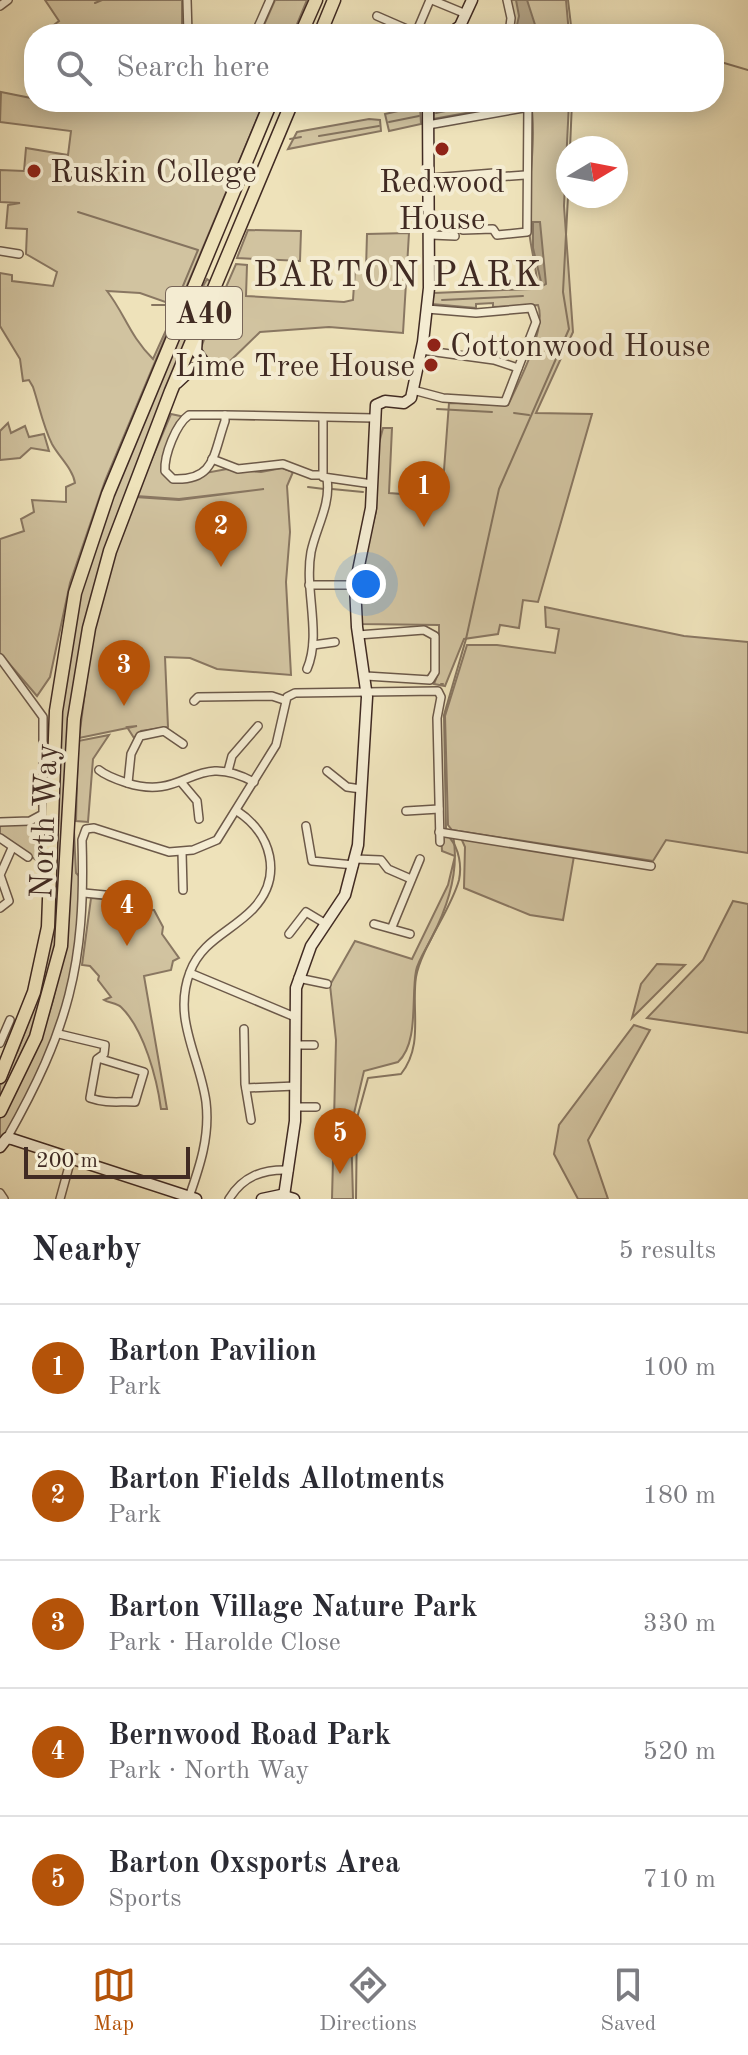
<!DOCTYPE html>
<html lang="en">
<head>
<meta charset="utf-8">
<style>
	:root { --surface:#fff; --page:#f2f2f3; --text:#2b2b33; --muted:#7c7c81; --line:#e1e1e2; --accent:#b45309 }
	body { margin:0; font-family:"Old Standard TT",serif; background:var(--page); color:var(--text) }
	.compass { position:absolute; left:556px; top:136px; width:72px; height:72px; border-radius:50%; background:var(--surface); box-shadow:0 4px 20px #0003; rotate:80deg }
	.scale { position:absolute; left:24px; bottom:20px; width:166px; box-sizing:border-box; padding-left:8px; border:4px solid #412b23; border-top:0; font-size:22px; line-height:28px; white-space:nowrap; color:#412b23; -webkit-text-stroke:6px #f4ecd2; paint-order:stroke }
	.you { position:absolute; left:366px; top:584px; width:28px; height:28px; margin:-20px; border:6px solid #fff; border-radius:50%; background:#1a73e8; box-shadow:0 0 0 12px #1a73e833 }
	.badge { display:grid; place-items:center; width:52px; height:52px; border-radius:50%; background:var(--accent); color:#fff; font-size:26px; font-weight:700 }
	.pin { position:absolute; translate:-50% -66px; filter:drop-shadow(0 2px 4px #0008) }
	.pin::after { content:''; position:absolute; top:42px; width:28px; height:24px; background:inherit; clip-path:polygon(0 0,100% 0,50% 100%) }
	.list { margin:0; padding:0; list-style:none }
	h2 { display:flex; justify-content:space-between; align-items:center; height:104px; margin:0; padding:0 32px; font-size:34px }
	h2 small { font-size:26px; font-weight:400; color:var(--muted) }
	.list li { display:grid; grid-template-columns:52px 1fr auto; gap:24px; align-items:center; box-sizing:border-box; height:128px; padding:0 32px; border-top:2px solid var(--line) }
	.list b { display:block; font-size:30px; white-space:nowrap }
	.list p { margin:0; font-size:26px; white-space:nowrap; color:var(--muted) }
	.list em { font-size:26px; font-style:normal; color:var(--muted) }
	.icon { flex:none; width:44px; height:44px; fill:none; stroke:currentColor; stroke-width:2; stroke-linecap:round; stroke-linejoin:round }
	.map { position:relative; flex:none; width:748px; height:1199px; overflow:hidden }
	.search { position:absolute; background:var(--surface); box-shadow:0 4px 20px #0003; left:24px; right:24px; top:24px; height:88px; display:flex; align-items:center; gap:20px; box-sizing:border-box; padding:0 28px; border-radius:32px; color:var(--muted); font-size:30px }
	.sheet { height:744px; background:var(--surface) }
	nav { display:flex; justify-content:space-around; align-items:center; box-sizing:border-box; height:112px; border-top:2px solid var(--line); background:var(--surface); font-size:22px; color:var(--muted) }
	nav a { display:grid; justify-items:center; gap:4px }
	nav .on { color:var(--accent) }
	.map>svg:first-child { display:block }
	.green { fill:#d1c3a0; stroke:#897762; stroke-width:2; fill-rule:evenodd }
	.water { fill:#b3a487; stroke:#85745f; stroke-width:2 }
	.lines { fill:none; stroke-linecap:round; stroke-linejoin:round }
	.stream { stroke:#85745f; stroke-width:2 }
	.street-casing { stroke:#6c5949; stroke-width:10 }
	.secondary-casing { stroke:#412b23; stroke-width:13 }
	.highway-casing { stroke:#412b23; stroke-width:15 }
	.street { stroke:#f4ecd2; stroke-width:7 }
	.secondary { stroke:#f4ecd2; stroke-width:10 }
	.highway { stroke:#eee2ba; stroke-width:12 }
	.poi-dot { fill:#8f2418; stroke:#f4ecd2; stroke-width:3 }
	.labels { text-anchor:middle; stroke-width:8; stroke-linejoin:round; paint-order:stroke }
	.shield { fill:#f4ecd2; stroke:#776558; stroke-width:2 }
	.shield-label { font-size:30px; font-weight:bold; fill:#412b23 }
	.poi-label { font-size:32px; fill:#412b23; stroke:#f4ecd2; text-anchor:start }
	.street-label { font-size:32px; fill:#412b23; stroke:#f4ecd2 }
	.quarter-label { font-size:36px; letter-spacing:2px; fill:#412b23; stroke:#f4ecd2 }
</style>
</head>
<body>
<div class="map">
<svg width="748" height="1199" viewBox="0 0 748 1199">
	<rect width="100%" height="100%" fill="#eee2ba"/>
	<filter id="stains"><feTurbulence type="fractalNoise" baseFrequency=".0025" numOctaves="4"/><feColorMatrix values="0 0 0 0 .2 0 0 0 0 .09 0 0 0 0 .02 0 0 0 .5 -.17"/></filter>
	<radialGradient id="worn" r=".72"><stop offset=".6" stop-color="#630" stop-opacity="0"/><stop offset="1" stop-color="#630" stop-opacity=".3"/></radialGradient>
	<g class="green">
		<polygon points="45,0 182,0 182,34 42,34 59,21"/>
		<polygon points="275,0 307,0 293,34 260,34"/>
		<polygon points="510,0 566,0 569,34 511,34"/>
		<path d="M 34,68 L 34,102 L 264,102 L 105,481 L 70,583 L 50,677 L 37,696 L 0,653 L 0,539 L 24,531 L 21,519 L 34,512 L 32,500 L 66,502 L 66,487 L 75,483 C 73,469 59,457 52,444 C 43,426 39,405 33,387 L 29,380 L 23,381 L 20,359 L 0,326 L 0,273 L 12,275 L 12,281 L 53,286 L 57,272 L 26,254 L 27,229 L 6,228 L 8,205 L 20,203 L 0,202 L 0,170 L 24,171 L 26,148 L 68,155 L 71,131 L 0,122 L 1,92 L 31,98 ZM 107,291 L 140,293 L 177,306 L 153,359 C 129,335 125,314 107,291 Z"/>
		<polygon points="454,102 526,102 433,119 435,105"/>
		<path d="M 531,102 L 569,102 L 564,206 L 573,332 L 536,413 L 592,414 L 538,602 L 523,600 L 519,628 L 500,625 L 498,634 L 464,639 L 445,686 L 434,684 L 439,671 L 439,625 L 361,624 L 361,573 L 376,511 L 378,447 L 383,428 L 392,428 L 389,493 L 442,497 L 449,403 L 508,405 C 519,382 547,328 538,305 L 493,307 L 493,303 L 476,304 L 476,308 L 432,304 L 434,293 L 531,289 L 537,285 C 537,266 530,248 529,229 C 527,186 537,144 531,102 Z"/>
		<polygon points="420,106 421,124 389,131 385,114"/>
		<polygon points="369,119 380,120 381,131 288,149 297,132"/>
		<polygon points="248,230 301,231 300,261 237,258"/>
		<polygon points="409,233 403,333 329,327 260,332 227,364 220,366 206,358 201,348 209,326 231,326 232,311 216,310 236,264 247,265 246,296 344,302 353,300 355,269 366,269 367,234"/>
		<polygon points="207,279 212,283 83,641 63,906 46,1000 0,1105 0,1085 18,1050 39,993 61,698 81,590 115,487 191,308"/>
		<polygon points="171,414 185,417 165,463 173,479 227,469 261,472 282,468 293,472 287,486 290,532 286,582 291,675 217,669 190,658 165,657 168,727 141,731 134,738 127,727 137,726 79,738 90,653 106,573 135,497 179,500 264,489 179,499 136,496"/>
		<polygon points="8,423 11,433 25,426 29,437 44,434 49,451 31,448 20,458 0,460 0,431"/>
		<polygon points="545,607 684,636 748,642 748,853 666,840 653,861 452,830 448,825 445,716 467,645 497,645 555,653 559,629 546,627"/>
		<polygon points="109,735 93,759 88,822 76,821 78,741"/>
		<polygon points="41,820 36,860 0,834 0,824"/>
		<path d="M 74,831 L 76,873 L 80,877 C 78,929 75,988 56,1037 C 44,1070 24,1101 8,1131 L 0,1138 L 0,1118 L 45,1026 L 53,1000 L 65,946 Z"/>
		<path d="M 441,834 L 453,835 C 460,871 448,906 432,937 C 427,948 418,960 416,971 C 411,997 419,1043 398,1062 L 364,1071 L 351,1126 L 353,1199 L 332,1199 L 336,1040 L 330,985 L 355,941 L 412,959 L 448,885 L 455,856 L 442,851 Z"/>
		<polygon points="461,838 574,856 563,920 530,915 464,888 465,847"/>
		<path d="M 91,898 L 132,901 L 138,909 L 154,910 L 163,927 L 162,934 L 179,958 L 173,961 L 171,970 L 144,976 L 167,1109 L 161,1109 C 157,1079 144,1029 121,1007 C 117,1003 109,1003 104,1000 L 111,997 L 98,980 L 99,976 L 90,966 L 82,965 Z"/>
		<polygon points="733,901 748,904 748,1033 647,1018 703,960"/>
		<polygon points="657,964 685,965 632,1018 641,984"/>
		<polygon points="634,1025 650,1030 588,1140 608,1199 578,1199 554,1154 559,1125"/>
	</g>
	<g class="water">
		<polygon points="516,0 527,0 538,34 515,34 519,16"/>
		<polygon points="533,222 540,222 546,284 542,286 533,248"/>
	</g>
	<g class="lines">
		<g class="stream">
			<polyline points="568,0 572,34"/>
			<polyline points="95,3 102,0"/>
			<polyline points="572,25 608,27 633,34"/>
			<polyline points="714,60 748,70"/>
			<polyline points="486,103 490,102"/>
			<polyline points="436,113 474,105"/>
			<polyline points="389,122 419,116"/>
			<polyline points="319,136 379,126"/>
			<polyline points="290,139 301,137"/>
			<polyline points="570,148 572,102"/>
			<polyline points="78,212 198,250 175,305 152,305"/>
			<polyline points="442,300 523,296"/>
			<polyline points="437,409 492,412"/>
			<polyline points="514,413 529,415"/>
			<polyline points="308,487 324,489"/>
			<polyline points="332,489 363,492"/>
			<polyline points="441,684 443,684"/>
			<polyline points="446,829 444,715 466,639 499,489 569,329 563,292 568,196"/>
			<path d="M 356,1199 L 357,1118 L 368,1078 L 401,1074 C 424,1045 411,1010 416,977 C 421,948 451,910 459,880 C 462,866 459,849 450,838"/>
		</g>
		<defs>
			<g id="street">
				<polyline points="187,0 188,34"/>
				<polyline points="432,0 466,14"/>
				<polyline points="507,0 511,18 509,34"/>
				<polyline points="0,6 8,0"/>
				<polyline points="377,16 416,33 430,0"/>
				<polyline points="460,26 476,34"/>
				<polyline points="255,34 270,0"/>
				<polyline points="432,102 441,102"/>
				<polyline points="428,125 529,107"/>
				<polyline points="496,177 525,175"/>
				<polyline points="431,178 494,173 496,177 493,181 453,183 450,178"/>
				<polyline points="463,230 493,229 497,235 527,232 528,102"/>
				<polyline points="431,235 455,236"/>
				<polyline points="0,251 19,254"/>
				<polyline points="421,350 494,360 518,368"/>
				<polyline points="413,390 443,398 505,402 536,322 531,308 476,313 427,309"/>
				<path d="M 189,415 L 225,415 L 225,421 C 213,455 215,481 173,479 L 165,471 C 164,455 176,424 189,415 Z"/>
				<polyline points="225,415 374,418"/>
				<polyline points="323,418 323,477 372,484"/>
				<polyline points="212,459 238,469 283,464 312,475 322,475"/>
				<polyline points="309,585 355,585"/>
				<polyline points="358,635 424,630 435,636 435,672 430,680 366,676"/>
				<polyline points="313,645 335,642"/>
				<polyline points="0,658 43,717 43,814 30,821 0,822"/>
				<path d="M 307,669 C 322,634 304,590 311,552 C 316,528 331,504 327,479"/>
				<polyline points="194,701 198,697 272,696 284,700"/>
				<path d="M 99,770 C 106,776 118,780 127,783 C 187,802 193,749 254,782"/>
				<polyline points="228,771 232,756 258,726"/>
				<polyline points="327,771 347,787 361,789"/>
				<polyline points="181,782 197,801 199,819"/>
				<polyline points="128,783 131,754 140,736 164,731 183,744"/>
				<polyline points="406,811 439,809"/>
				<polyline points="306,826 312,861 354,865"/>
				<polyline points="439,832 651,866"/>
				<polyline points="0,838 28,857"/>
				<polyline points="182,852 183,890"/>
				<polyline points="355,859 381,860 388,869 411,879"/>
				<polyline points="84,893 146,899"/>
				<polyline points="0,908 9,901 0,875 12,848"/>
				<polyline points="374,924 410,934"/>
				<polyline points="392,927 420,859"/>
				<polyline points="289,934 306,912 326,924"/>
				<polyline points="190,973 295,1017"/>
				<polyline points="298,978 327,984"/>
				<polyline points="244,1029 245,1084 251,1120"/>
				<path d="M 59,1034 L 105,1045 L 104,1054 L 97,1059 L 90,1098 C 107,1104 119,1101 135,1102 L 144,1072 L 101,1059"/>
				<polyline points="0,1043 10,1020"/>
				<polyline points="295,1045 314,1045"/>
				<polyline points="246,1088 296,1086"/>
				<polyline points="296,1107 316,1107"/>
				<path d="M 7,1138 C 68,1030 86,965 82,840 L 86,829 L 94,828 L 169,852 L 193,850 L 217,840 L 276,745 L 287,697 L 295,693 L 438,691 L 441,697 L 437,718 L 440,842"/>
				<polyline points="0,1193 4,1199"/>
				<path d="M 189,1197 C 200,1166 210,1136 206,1102 C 200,1057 172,1019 190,972 C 202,940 231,932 253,909 C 284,876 271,833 237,811"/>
				<polyline points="60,1199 71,1159"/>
				<path d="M 229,1199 C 243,1176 263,1169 289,1170"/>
			</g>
			<g id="secondary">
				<polyline points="449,34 460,26 472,0"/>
				<polyline points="177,383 192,369 206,365 196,351 197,336"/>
				<polyline points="0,1147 7,1138 12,1139 196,1199"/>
				<polyline points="284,1196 295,1121 296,988 311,946 345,895 358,845 367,697 357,627 355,585 371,508 376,405 385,401 404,403 411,398 423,342 429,288 428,102"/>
				<polyline points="262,1199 281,1195 294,1199"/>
			</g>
			<g id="highway">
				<polyline points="301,34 316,0"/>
				<polyline points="320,34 334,0"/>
				<polyline points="0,1077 34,992 48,927 56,711 75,593 108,494 271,102"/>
				<polyline points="0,1111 36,1037 61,946 74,719 89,628 110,551 171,391 292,102"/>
			</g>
		</defs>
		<use href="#street" class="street-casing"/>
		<use href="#secondary" class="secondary-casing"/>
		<use href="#highway" class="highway-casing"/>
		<use href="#street" class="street"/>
		<use href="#secondary" class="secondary"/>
		<use href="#highway" class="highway"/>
	</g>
	<g class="poi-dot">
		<circle cx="442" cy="149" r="8"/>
		<circle cx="34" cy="171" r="8"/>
		<circle cx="434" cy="345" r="8"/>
		<circle cx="431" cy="365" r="8"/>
	</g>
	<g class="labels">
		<rect class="shield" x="166" y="287" width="76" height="52" rx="6"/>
		<g class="shield-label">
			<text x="204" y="323">A40</text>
		</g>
		<g class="poi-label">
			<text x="50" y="182">Ruskin College</text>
			<text x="442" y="192" text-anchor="middle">Redwood<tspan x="442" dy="37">House</tspan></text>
			<text x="450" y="356">Cottonwood House</text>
			<text x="415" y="376" text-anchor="end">Lime Tree House</text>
		</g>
		<g class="street-label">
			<text transform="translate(43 821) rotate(-88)" y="11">North Way</text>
		</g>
		<g class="quarter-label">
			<text x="398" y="286">BARTON PARK</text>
		</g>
	</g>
	<rect width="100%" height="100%" filter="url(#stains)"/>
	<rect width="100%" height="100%" fill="url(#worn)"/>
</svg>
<svg class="compass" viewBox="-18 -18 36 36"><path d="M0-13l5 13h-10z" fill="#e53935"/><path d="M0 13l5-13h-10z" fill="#7c7c81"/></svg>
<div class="scale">200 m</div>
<div class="you"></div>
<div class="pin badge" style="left:424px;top:527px">1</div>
<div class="pin badge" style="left:221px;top:567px">2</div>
<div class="pin badge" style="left:124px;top:706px">3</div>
<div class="pin badge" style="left:127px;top:946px">4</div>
<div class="pin badge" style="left:340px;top:1174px">5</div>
<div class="search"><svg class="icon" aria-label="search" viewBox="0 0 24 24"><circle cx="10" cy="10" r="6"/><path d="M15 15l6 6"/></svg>Search here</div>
</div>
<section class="sheet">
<h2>Nearby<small>5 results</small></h2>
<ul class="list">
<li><span class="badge">1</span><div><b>Barton Pavilion</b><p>Park</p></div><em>100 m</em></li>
<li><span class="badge">2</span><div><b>Barton Fields Allotments</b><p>Park</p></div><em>180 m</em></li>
<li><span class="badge">3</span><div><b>Barton Village Nature Park</b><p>Park · Harolde Close</p></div><em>330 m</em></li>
<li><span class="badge">4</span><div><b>Bernwood Road Park</b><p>Park · North Way</p></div><em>520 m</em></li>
<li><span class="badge">5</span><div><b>Barton Oxsports Area</b><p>Sports</p></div><em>710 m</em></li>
</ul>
</section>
<nav>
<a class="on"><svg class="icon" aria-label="map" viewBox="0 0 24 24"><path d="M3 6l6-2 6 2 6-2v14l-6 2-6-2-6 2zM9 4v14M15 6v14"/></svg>Map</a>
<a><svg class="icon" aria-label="directions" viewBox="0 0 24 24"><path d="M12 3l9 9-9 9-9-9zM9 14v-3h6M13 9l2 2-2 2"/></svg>Directions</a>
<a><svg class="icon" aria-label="saved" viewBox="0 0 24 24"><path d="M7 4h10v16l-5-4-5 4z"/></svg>Saved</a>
</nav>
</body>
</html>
